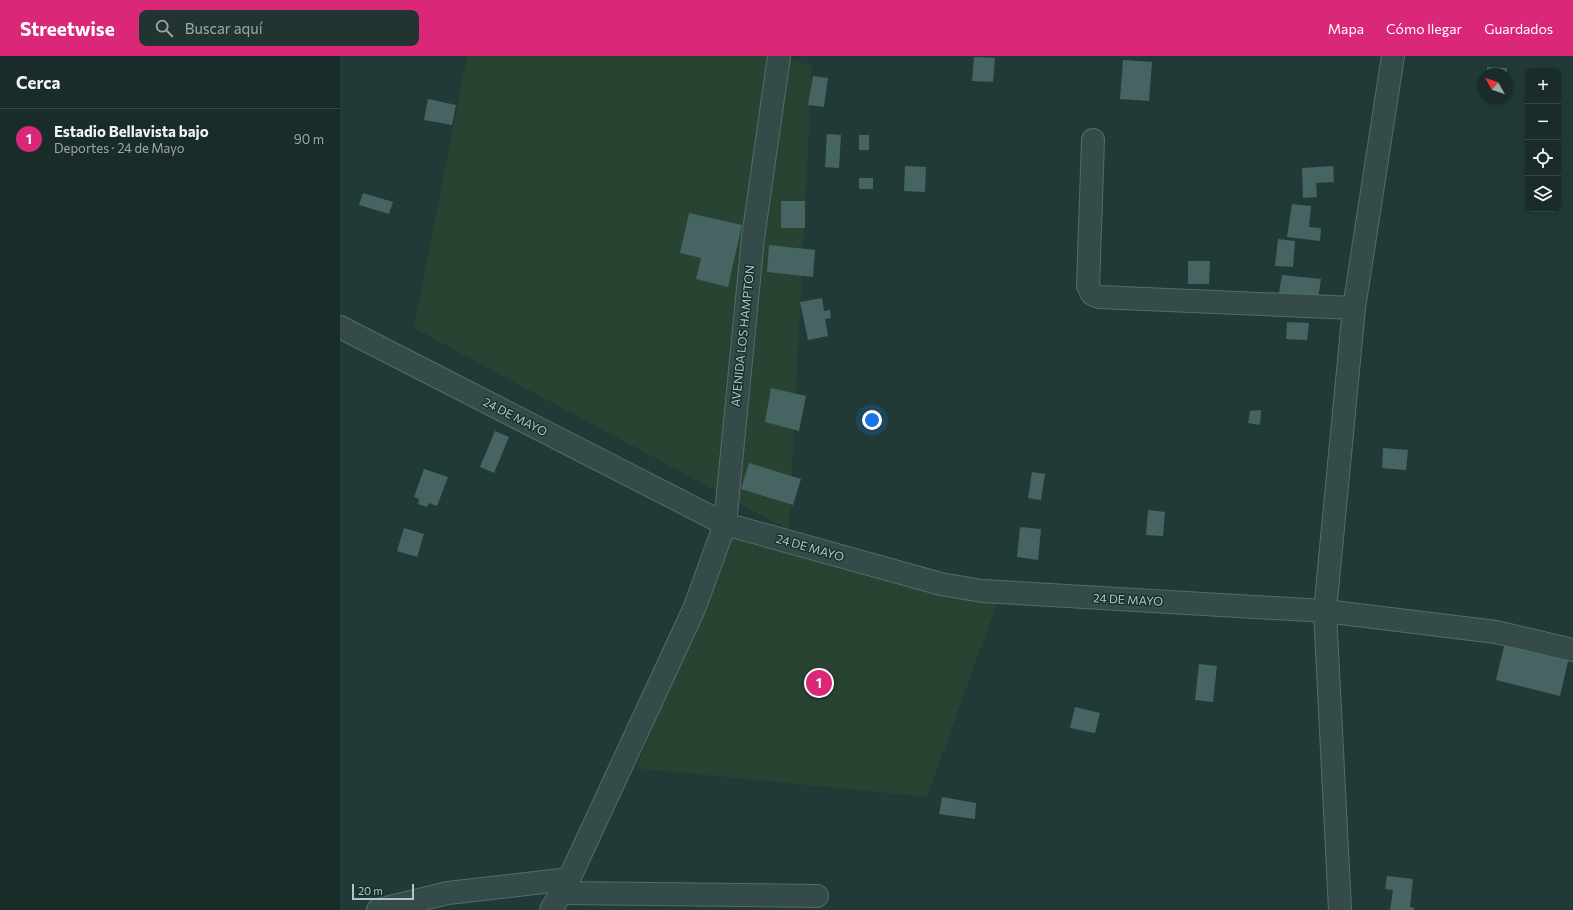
<!DOCTYPE html>
<html lang="es">
<head>
<meta charset="utf-8">
<style>
	:root { --surface:#192c2a; --page:#223432; --text:#f1f3f6; --muted:#9fa7a8; --line:#374847; --accent:#db2777 }
	body { margin:0; font-family:Commissioner,sans-serif; background:var(--page); color:var(--text) }
	.controls { position:absolute; right:12px; top:12px; display:grid; overflow:hidden; border-radius:8px; box-shadow:0 2px 6px #0003 }
	.controls button { width:36px; height:36px; display:grid; place-items:center; padding:0; border:0; border-bottom:1px solid var(--line); background:var(--surface); color:var(--text); font:20px sans-serif }
	.compass { position:absolute; left:1137px; top:12px; width:36px; height:36px; border-radius:50%; background:var(--surface); box-shadow:0 2px 6px #0003; rotate:310deg }
	.scale { position:absolute; left:12px; bottom:10px; width:62px; box-sizing:border-box; padding-left:4px; border:2px solid #afc7c6; border-top:0; font-size:11px; line-height:14px; white-space:nowrap; color:#afc7c6; -webkit-text-stroke:3px #1a2f2d; paint-order:stroke }
	.you { position:absolute; left:532px; top:364px; width:14px; height:14px; margin:-10px; border:3px solid #fff; border-radius:50%; background:#1a73e8; box-shadow:0 0 0 6px #1a73e833 }
	.badge { display:grid; place-items:center; width:26px; height:26px; border-radius:50%; background:var(--accent); color:#fff; font-size:13px; font-weight:700 }
	.pin { position:absolute; translate:-50% -50%; border:2px solid #fff; box-shadow:0 1px 4px #0006 }
	.list { margin:0; padding:0; list-style:none }
	h2 { display:flex; justify-content:space-between; align-items:center; height:52px; margin:0; padding:0 16px; font-size:17px }
	h2 small { font-size:13px; font-weight:400; color:var(--muted) }
	.list li { display:grid; grid-template-columns:26px 1fr auto; gap:12px; align-items:center; box-sizing:border-box; height:60px; padding:0 16px; border-top:1px solid var(--line) }
	.list b { display:block; font-size:15px; white-space:nowrap }
	.list p { margin:0; font-size:13px; white-space:nowrap; color:var(--muted) }
	.list em { font-size:13px; font-style:normal; color:var(--muted) }
	.icon { flex:none; width:22px; height:22px; fill:none; stroke:currentColor; stroke-width:2; stroke-linecap:round; stroke-linejoin:round }
	.map { position:relative; flex:none; width:1233px; height:854px; overflow:hidden }
	header { display:flex; align-items:center; gap:24px; box-sizing:border-box; height:56px; padding:0 20px; background:var(--accent); color:#fff }
	header strong { font-size:19px }
	nav { display:flex; gap:22px; margin-inline-start:auto; font-size:14px }
	.search { width:280px; height:36px; background:var(--page); display:flex; align-items:center; gap:10px; box-sizing:border-box; padding:0 14px; border-radius:8px; color:var(--muted); font-size:15px }
	main { display:flex }
	aside { flex:1; background:var(--surface) }
	.map>svg:first-child { display:block }
	.green { fill:#294332 }
	.building { fill:#466562 }
	.lines { fill:none; stroke-linecap:round; stroke-linejoin:round }
	.minor-casing { stroke:#556b6a; stroke-width:24 }
	.minor { stroke:#344b49; stroke-width:22 }
	.labels { text-anchor:middle; stroke-width:3; stroke-linejoin:round; paint-order:stroke }
	.street-label { font-size:12px; fill:#afc7c6; stroke:#1a2f2d }
</style>
</head>
<body>
<header>
<strong>Streetwise</strong>
<div class="search"><svg class="icon" aria-label="search" viewBox="0 0 24 24"><circle cx="10" cy="10" r="6"/><path d="M15 15l6 6"/></svg>Buscar aquí</div>
<nav><a>Mapa</a><a>Cómo llegar</a><a>Guardados</a></nav>
</header>
<main>
<aside>
<h2>Cerca<small></small></h2>
<ul class="list">
<li><span class="badge">1</span><div><b>Estadio Bellavista bajo</b><p>Deportes · 24 de Mayo</p></div><em>90 m</em></li>
</ul>
</aside>
<div class="map">
<svg width="1233" height="854" viewBox="0 0 1233 854">
	<rect width="100%" height="100%" fill="#213a38"/>
	<g class="green">
		<polygon points="127,0 441,0 472,10 449,474 74,272"/>
		<polygon points="393,474 659,541 587,741 296,712"/>
	</g>
	<g class="building">
		<polygon points="634,1 655,2 653,26 632,25"/>
		<polygon points="783,4 812,6 809,45 780,43"/>
		<polygon points="1147,11 1167,12 1167,18 1147,18"/>
		<polygon points="473,20 488,22 484,51 468,49"/>
		<polygon points="88,43 116,49 112,69 84,64"/>
		<polygon points="487,78 501,79 499,112 485,111"/>
		<rect x="519" y="79" width="10" height="15"/>
		<polygon points="565,110 586,111 585,136 564,135"/>
		<polygon points="993,110 994,126 976,127 977,141 963,142 962,112"/>
		<rect x="519" y="122" width="14" height="11"/>
		<polygon points="23,137 53,146 49,158 19,149"/>
		<rect x="441" y="145" width="24" height="27"/>
		<polygon points="952,148 971,150 969,171 981,172 980,185 947,181"/>
		<polygon points="349,157 402,169 388,231 356,223 361,202 340,197"/>
		<polygon points="938,183 955,185 953,211 935,210"/>
		<polygon points="429,189 475,194 473,221 427,216"/>
		<polygon points="848,205 870,205 869,228 848,228"/>
		<polygon points="942,219 981,223 978,242 939,237"/>
		<polygon points="482,242 484,255 490,254 491,262 485,263 488,280 468,284 460,246"/>
		<polygon points="947,266 969,267 967,284 946,283"/>
		<polygon points="431,332 466,340 459,375 425,366"/>
		<polygon points="921,354 920,369 908,367 910,355"/>
		<polygon points="155,375 169,381 154,417 140,411"/>
		<polygon points="1043,392 1068,394 1066,414 1042,412"/>
		<polygon points="409,407 461,423 453,449 401,433"/>
		<polygon points="84,413 108,421 97,450 89,447 87,451 78,448 79,443 74,441"/>
		<polygon points="692,416 705,418 701,444 688,442"/>
		<polygon points="808,454 825,456 823,480 806,479"/>
		<polygon points="680,471 701,473 698,504 677,501"/>
		<polygon points="64,472 84,478 77,501 57,495"/>
		<polygon points="1165,586 1229,601 1220,640 1156,624"/>
		<polygon points="859,608 877,610 873,646 855,644"/>
		<polygon points="735,651 760,657 755,677 730,672"/>
		<polygon points="602,741 636,747 635,763 599,758"/>
		<polygon points="1047,820 1073,823 1070,851 1074,852 1074,854 1050,854 1053,834 1045,833"/>
	</g>
	<g class="lines">
		<defs>
			<g id="minor">
				<polyline points="753,84 748,230 752,238 759,241 1014,252"/>
				<polyline points="0,271 385,468 601,528 642,535 985,555 1156,576 1233,594"/>
				<polyline points="223,837 477,840"/>
				<polyline points="38,854 108,837 229,823"/>
				<polyline points="211,854 229,823 354,553 385,468 413,182 439,0"/>
				<polyline points="1000,854 985,555 1014,252 1053,0"/>
			</g>
		</defs>
		<use href="#minor" class="minor-casing"/>
		<use href="#minor" class="minor"/>
	</g>
	<g class="labels">
		<g class="street-label">
			<text transform="translate(403 280) rotate(-84)" y="4">AVENIDA LOS HAMPTON</text>
			<text transform="translate(175 361) rotate(27)" y="4">24 DE MAYO</text>
			<text transform="translate(470 492) rotate(16)" y="4">24 DE MAYO</text>
			<text transform="translate(788 544) rotate(3)" y="4">24 DE MAYO</text>
		</g>
	</g>
</svg>
<div class="controls">
<button>+</button>
<button>−</button>
<button><svg class="icon" aria-label="locate" viewBox="0 0 24 24"><circle cx="12" cy="12" r="6"/><path d="M12 2v4M12 18v4M2 12h4M18 12h4"/></svg></button>
<button><svg class="icon" aria-label="layers" viewBox="0 0 24 24"><path d="M12 4l9 5-9 5-9-5zM3 14l9 5 9-5"/></svg></button>
</div>
<svg class="compass" viewBox="-18 -18 36 36"><path d="M0-13l5 13h-10z" fill="#e53935"/><path d="M0 13l5-13h-10z" fill="#9fa7a8"/></svg>
<div class="scale">20 m</div>
<div class="you"></div>
<div class="pin badge" style="left:479px;top:627px">1</div>
</div>
</main>
</body>
</html>
